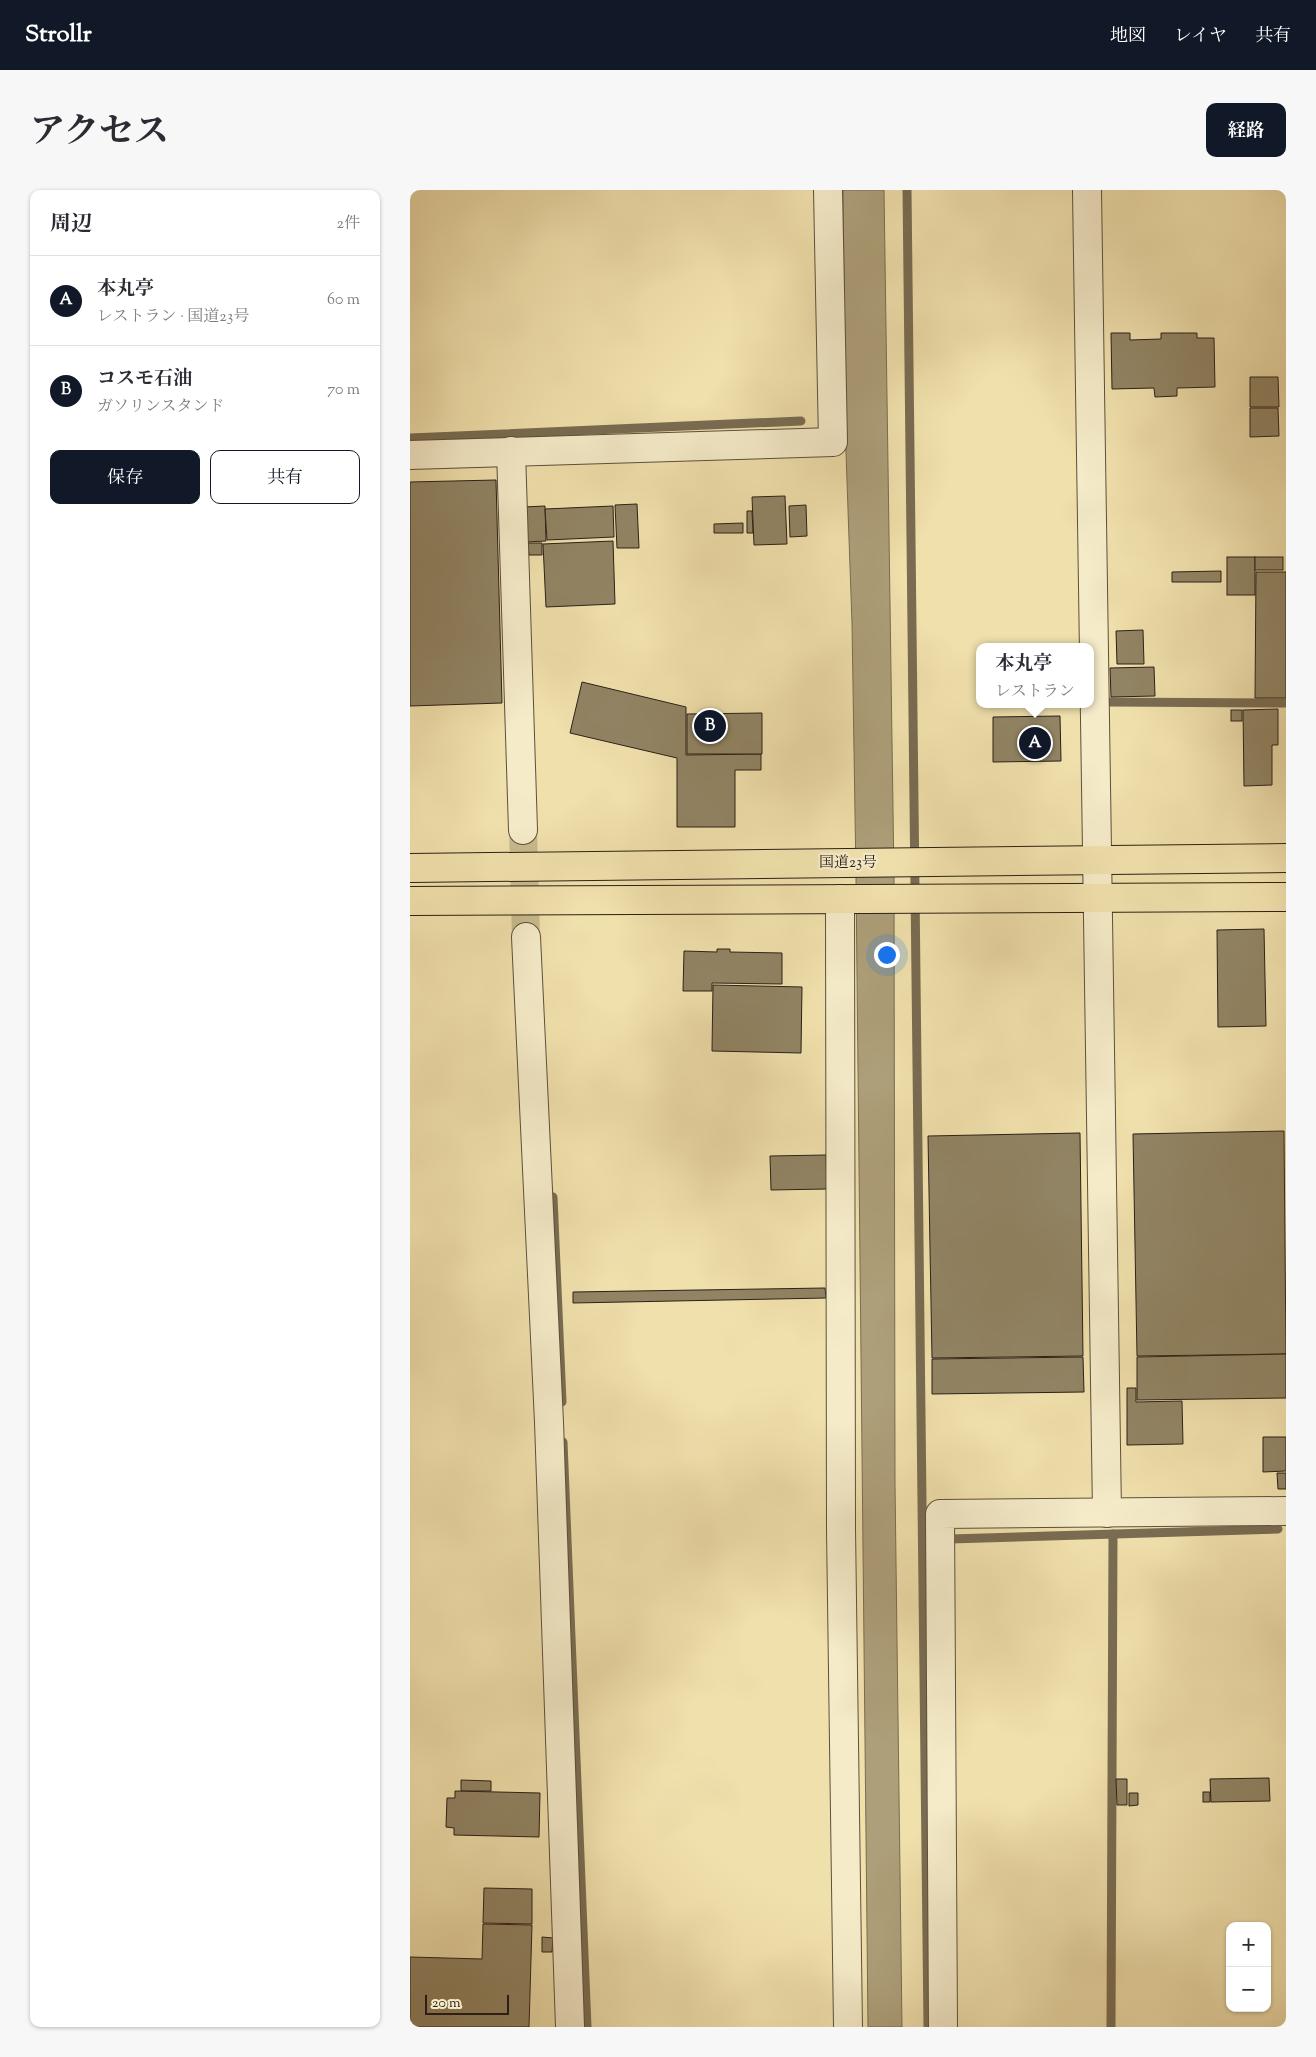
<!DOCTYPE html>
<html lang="ja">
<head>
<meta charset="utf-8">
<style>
	:root { --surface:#fff; --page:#f7f7f7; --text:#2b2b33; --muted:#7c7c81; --line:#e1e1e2; --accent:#111827 }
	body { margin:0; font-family:"Sorts Mill Goudy","Noto Serif JP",serif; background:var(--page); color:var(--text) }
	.controls { position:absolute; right:15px; bottom:15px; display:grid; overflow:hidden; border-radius:10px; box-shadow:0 1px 4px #0004 }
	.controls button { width:45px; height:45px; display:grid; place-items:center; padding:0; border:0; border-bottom:1px solid var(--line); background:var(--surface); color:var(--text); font:25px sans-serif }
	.scale { position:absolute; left:15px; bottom:12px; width:84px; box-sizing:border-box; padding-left:5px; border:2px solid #2a2017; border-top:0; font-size:14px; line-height:18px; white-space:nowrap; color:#2a2017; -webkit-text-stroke:4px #f5ebc9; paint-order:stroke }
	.you { position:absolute; left:476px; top:764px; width:18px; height:18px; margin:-12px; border:4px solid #fff; border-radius:50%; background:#1a73e8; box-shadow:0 0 0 8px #1a73e833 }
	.badge { display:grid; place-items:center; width:32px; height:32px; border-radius:50%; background:var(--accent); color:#fff; font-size:16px; font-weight:700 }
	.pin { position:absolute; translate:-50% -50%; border:2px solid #fff; box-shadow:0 1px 5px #0006 }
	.popup { position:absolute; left:566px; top:453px; width:118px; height:65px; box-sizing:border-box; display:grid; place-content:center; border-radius:10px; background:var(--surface); filter:drop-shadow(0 1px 4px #0005); font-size:16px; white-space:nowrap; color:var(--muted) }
	.popup b { font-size:19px; color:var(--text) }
	.popup::after { content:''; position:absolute; left:50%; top:100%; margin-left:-10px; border:10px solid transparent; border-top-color:var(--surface) }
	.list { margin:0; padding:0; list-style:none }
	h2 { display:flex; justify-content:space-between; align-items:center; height:65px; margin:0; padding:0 20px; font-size:21px }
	h2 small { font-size:16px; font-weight:400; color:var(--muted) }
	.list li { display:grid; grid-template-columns:32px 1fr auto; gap:15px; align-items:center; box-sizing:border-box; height:90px; padding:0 20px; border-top:1px solid var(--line) }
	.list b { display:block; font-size:19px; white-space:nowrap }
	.list p { margin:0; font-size:16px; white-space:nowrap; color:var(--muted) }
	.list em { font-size:16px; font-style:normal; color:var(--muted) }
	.actions { display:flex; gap:10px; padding:15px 20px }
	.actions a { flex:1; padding:11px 0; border:1px solid var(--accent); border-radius:10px; text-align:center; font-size:18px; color:var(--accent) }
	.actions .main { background:var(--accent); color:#fff }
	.map { position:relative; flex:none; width:876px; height:1837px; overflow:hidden; border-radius:10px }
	header { display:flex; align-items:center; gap:30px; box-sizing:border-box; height:70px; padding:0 25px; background:var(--accent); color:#fff }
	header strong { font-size:24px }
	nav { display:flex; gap:28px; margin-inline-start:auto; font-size:18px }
	.intro { display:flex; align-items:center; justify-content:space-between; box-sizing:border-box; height:120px; padding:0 30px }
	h1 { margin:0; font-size:35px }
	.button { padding:12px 22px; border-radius:10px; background:var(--accent); color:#fff; font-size:18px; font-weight:700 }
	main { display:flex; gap:30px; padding:0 30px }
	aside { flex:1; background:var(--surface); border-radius:10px; box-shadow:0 1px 4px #0004 }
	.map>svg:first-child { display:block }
	.water { fill:#ad9f79; stroke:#796c52 }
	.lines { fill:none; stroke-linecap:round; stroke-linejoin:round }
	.stream { stroke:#796c52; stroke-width:9 }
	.building { fill:#918464; stroke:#2a2017 }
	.minor-tunnel { stroke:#c8ba8e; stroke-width:28; stroke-dasharray:28 14; stroke-linecap:butt }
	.minor-casing { stroke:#5c503c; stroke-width:30 }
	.highway-casing { stroke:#2a2017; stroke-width:30 }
	.minor { stroke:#f5ebc9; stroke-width:28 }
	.highway { stroke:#f0e0ac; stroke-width:28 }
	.labels { text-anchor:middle; stroke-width:4.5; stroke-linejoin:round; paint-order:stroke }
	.street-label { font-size:15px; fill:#2a2017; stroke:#f5ebc9 }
</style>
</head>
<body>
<header>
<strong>Strollr</strong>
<nav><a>地図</a><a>レイヤ</a><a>共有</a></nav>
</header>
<div class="intro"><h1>アクセス</h1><a class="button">経路</a></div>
<main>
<aside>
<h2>周辺<small>2件</small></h2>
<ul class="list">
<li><span class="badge">A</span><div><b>本丸亭</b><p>レストラン · 国道23号</p></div><em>60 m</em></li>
<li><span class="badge">B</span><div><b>コスモ石油</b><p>ガソリンスタンド</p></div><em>70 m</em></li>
</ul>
<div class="actions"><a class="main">保存</a><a>共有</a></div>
</aside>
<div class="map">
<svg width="876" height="1837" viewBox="0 0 876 1837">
	<rect width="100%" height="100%" fill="#f0e0ac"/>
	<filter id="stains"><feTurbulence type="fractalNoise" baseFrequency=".004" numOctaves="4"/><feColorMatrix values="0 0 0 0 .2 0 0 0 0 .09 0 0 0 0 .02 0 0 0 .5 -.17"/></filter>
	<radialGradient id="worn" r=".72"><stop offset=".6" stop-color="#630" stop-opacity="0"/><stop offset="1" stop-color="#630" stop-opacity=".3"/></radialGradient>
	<polygon class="water" points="433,0 474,0 484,688 485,1293 492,1837 458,1837 446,687 442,433 436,263"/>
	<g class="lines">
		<g class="stream">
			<polyline points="497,0 518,1837"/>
			<polyline points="0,248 391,231"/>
			<polyline points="698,512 876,513"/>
			<polyline points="143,1007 152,1212"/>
			<polyline points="153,1252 177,1837"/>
			<polyline points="540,1349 868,1339"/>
			<polyline points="701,1837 703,1344"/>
		</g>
	</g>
	<g class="building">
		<polygon points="701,143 720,143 720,150 751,149 751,143 787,143 787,148 804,148 805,197 767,198 767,206 745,207 744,198 702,199"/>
		<polygon points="840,187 868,187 869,217 840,217"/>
		<polygon points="840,218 868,218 869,246 840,247"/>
		<polygon points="86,290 92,513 0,516 0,292"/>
		<polygon points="375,306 377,354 344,355 342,307"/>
		<polygon points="227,314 229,358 207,358 205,315"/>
		<polygon points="396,315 397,346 380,347 379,316"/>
		<polygon points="135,316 136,351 116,352 114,317"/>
		<polygon points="203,316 204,347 137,350 135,319"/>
		<polygon points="337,321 342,321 343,343 337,343"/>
		<polygon points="333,333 333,343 304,343 304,334"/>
		<polygon points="203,351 205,414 136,417 133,354"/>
		<polygon points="118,353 132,353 132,365 119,365"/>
		<rect x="817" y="367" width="28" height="38"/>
		<rect x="845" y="367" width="28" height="13"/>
		<polygon points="811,381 811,392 762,392 762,382"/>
		<polygon points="846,382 876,382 876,508 845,508"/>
		<polygon points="733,440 734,474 707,474 706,441"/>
		<polygon points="744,477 745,506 701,507 700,478"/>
		<polygon points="172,492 276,517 276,565 351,564 351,580 325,580 325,637 267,637 267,568 160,543"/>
		<polygon points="868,519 868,555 862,555 862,595 834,596 833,520"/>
		<rect x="821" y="520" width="11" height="11"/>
		<polygon points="352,523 352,564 277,564 277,524"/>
		<polygon points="650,526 651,571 583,572 583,527"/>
		<polygon points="854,739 856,836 808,837 807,740"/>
		<polygon points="307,759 320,759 320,762 372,763 372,794 302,793 302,801 273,801 274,761 307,762"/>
		<polygon points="303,795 392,797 391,863 302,861"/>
		<polygon points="874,941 876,1164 727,1166 723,944"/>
		<polygon points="670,943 673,1166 522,1168 518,946"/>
		<polygon points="416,965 417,999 361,1000 360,966"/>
		<polygon points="415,1098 416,1108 163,1113 163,1102"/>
		<polygon points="876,1164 876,1208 727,1210 727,1167"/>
		<polygon points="673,1167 674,1202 522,1204 522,1169"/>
		<polygon points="717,1198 726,1198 726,1212 772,1211 773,1254 717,1255"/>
		<polygon points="853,1247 876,1247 876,1281 853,1282"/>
		<polygon points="867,1283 876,1283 876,1299 868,1299"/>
		<polygon points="859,1588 860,1611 801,1612 800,1589"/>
		<polygon points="706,1589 717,1589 717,1615 707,1615"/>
		<polygon points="51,1590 81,1591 81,1601 51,1601"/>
		<polygon points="45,1601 130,1603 129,1647 44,1645 44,1638 36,1637 37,1608 45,1608"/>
		<rect x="793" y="1602" width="7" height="10"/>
		<polygon points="719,1603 728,1603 728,1615 719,1616"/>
		<polygon points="74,1698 122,1699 122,1734 73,1733"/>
		<polygon points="73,1734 122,1735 119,1837 0,1837 0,1767 72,1769"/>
		<polygon points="132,1747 143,1748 142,1762 132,1762"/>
	</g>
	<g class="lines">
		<polyline class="minor-tunnel" points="113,640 116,747"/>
		<defs>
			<g id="minor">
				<polyline points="677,0 697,1323"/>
				<polyline points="101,261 113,640"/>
				<polyline points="0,265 423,252 418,0"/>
				<polyline points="430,709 431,1339 438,1837"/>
				<polyline points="116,747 139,1232 160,1837"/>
				<polyline points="533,1837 530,1324 876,1321"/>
			</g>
			<g id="highway">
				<polyline points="0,678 876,668"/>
				<polyline points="0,711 876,707"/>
			</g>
		</defs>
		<use href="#minor" class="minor-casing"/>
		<use href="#highway" class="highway-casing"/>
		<use href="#minor" class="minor"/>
		<use href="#highway" class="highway"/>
	</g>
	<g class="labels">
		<g class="street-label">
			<text x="438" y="677">国道23号</text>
		</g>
	</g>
	<rect width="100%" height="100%" filter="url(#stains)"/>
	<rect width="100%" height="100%" fill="url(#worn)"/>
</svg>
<div class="controls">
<button>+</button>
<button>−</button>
</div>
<div class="scale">20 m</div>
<div class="you"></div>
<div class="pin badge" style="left:625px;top:553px">A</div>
<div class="popup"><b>本丸亭</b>レストラン</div>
<div class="pin badge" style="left:300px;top:536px">B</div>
</div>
</main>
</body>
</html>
